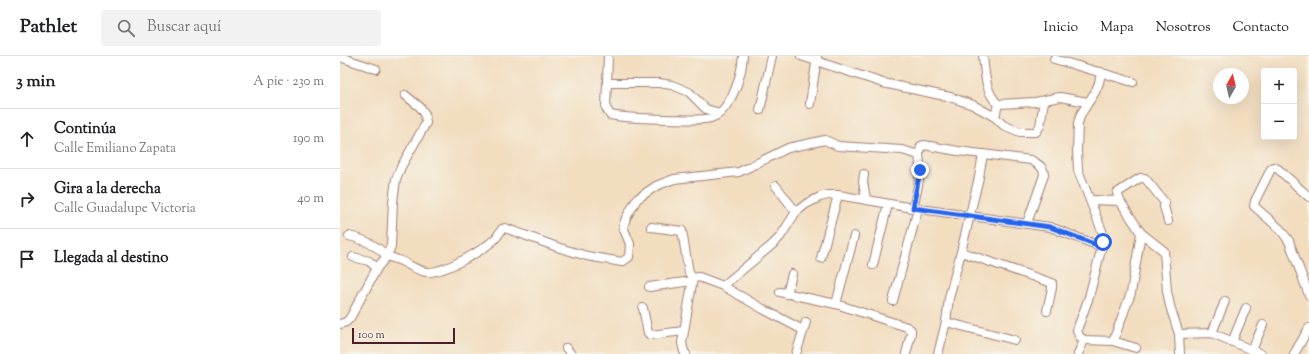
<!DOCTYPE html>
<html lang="es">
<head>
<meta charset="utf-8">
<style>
	:root { --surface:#fff; --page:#f2f2f2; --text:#202124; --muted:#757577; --line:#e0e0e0 }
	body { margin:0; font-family:"Sorts Mill Goudy",serif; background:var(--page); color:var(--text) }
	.controls { position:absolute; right:12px; top:12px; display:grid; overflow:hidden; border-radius:4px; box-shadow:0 4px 16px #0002 }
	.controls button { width:36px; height:36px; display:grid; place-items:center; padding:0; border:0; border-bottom:1px solid var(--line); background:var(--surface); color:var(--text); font:20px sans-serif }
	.compass { position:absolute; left:873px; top:12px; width:36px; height:36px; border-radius:50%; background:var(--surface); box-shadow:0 4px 16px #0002; rotate:8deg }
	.scale { position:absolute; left:12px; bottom:10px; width:103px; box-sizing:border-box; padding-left:4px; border:2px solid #4a1f2b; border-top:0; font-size:11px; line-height:14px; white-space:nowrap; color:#4a1f2b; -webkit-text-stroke:3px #f7f3e8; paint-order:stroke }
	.stop { position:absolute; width:12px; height:12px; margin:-9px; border:3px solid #2563eb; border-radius:50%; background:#fff }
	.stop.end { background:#2563eb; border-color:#fff; box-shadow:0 1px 4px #0008 }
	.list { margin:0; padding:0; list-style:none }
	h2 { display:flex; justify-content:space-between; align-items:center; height:52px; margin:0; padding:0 16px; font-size:17px }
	h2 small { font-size:13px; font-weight:400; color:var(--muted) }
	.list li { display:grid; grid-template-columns:26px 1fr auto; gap:12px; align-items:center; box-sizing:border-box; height:60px; padding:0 16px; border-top:1px solid var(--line) }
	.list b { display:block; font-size:15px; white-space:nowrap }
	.list p { margin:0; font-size:13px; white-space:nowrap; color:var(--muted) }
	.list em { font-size:13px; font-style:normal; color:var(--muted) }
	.icon { flex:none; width:22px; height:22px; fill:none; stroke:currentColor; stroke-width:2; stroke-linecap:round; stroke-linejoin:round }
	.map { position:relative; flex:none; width:969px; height:298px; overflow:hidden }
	header { display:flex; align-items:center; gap:24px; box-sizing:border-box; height:56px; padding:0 20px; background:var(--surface); border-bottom:1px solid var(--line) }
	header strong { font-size:19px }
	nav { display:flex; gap:22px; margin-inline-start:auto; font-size:14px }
	.search { width:280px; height:36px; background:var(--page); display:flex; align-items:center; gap:10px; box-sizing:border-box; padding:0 14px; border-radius:4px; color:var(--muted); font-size:15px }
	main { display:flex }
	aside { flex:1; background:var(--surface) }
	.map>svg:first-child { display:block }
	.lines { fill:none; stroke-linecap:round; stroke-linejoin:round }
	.minor-casing { stroke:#9e7e75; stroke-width:10 }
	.minor { stroke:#fff; stroke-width:8 }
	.route { stroke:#2563eb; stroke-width:5 }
</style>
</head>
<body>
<header>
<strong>Pathlet</strong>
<div class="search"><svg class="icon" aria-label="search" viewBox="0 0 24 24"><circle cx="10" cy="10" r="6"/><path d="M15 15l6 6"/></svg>Buscar aquí</div>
<nav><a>Inicio</a><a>Mapa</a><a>Nosotros</a><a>Contacto</a></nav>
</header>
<main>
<aside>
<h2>3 min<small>A pie · 230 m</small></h2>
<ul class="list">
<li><svg class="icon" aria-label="ahead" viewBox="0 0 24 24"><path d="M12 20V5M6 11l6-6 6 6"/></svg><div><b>Continúa</b><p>Calle Emiliano Zapata</p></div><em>190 m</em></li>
<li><svg class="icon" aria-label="right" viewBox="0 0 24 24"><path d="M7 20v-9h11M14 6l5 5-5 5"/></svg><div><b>Gira a la derecha</b><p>Calle Guadalupe Victoria</p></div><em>40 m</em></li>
<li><svg class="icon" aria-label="arrive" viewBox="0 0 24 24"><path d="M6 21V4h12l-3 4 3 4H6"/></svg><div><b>Llegada al destino</b></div></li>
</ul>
</aside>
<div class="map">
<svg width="969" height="298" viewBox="0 0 969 298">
	<rect width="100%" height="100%" fill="#f7f3e8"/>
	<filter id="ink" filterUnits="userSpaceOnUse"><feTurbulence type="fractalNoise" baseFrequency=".025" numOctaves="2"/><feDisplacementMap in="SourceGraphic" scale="8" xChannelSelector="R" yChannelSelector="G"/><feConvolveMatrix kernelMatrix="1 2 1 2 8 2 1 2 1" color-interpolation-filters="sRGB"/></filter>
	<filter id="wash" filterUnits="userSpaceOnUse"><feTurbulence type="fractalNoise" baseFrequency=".012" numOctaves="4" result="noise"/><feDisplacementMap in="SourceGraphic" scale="16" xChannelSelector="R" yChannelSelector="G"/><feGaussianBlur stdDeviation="0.9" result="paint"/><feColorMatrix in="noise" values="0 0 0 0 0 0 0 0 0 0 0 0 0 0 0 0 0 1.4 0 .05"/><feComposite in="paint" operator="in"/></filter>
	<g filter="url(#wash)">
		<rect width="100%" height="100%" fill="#f2ddbf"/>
	</g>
	<g filter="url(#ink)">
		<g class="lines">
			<defs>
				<g id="minor">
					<path d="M 268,0 L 266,52 L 270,59 C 289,63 309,62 328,63 C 339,63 361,65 371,62 C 386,58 397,32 400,18 C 402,12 402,6 403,0"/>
					<polyline points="461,0 543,27 610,41 633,49 655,61 663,69 680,76 696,76 700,70 704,45"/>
					<path d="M 643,0 C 645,17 645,36 658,48 L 655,61"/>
					<polyline points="0,1 36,13"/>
					<polyline points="714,3 793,26"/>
					<polyline points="267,27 319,27 332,29 349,36 366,53 380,57"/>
					<polyline points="470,48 477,1"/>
					<polyline points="658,48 695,46 720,41 747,46"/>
					<polyline points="420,54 432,0"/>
					<polyline points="524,118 523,126 526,143"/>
					<polyline points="436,130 456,156"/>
					<polyline points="969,141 938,113 934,111 931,113 915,145 914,150 940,173 949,185 969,239"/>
					<polyline points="751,144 780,145"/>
					<path d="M 573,152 C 577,135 582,117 579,99"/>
					<polyline points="828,165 824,150 825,147 805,122 800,122 777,137 780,145 801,177 824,195 827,235 830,250 839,278 840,298"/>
					<polyline points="311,171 342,175 349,217 353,222"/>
					<path d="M 9,180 C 25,184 36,189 47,200 L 51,190 L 53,146 L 56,123 L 61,111 L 86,67 L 85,58 L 80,51 L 65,39"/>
					<polyline points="621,196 712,227 712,232 707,255"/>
					<polyline points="13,201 29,205 37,212"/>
					<polyline points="481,202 498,139"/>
					<polyline points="533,209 548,148"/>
					<polyline points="383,230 423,253 463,274"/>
					<polyline points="309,231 352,225"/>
					<polyline points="440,236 496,248 567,271 571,274 571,278 566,298"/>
					<polyline points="447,238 452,218"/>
					<polyline points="553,245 578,153"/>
					<polyline points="496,248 514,180"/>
					<polyline points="303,252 308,277 310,279 344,275"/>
					<polyline points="606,266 675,284"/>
					<path d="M 0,268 L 6,266 L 10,262 L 37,212 L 47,200 C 52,202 57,203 61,205 C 70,209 77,215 87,216 C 104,217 142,195 155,183 C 158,180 160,176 162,173 L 165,172 L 220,192 L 247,200 L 282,206 L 289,201 L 290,188 L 283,171 L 286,162 L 297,143 L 316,130 L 334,123 L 399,116 L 448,92 L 485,84 L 498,90 L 562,94 L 579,99 L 581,90 L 584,89 L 618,95 L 691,104 C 699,109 704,111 704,119 L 687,167"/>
					<polyline points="872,277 885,245"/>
					<polyline points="839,278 872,277 921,298"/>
					<polyline points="744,284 739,280 737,274 749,241 763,186 764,180 738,114 737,95 738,67 741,58 755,36 759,27 761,16"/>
					<polyline points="744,284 773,285 796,292"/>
					<polyline points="773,285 791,237 801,177"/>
					<polyline points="892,286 906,252"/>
					<polyline points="226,292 231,298"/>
					<polyline points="912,294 923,269"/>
					<polyline points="346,298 344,296 342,287 353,222 359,221 383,230 432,189 440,181 456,156 466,148 480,141 488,139 498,139 573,152 710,171 762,191"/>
					<polyline points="456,298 466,266"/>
					<polyline points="598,298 606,266 609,242 621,196 639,121 643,98"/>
					<polyline points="738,298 744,284"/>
					<polyline points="954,298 969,272"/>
				</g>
			</defs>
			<use href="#minor" class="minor-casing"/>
			<use href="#minor" class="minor"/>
		</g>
	</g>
	<g class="lines" filter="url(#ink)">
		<polyline class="route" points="580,114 573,152 710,171 762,191 763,186"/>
	</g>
</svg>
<div class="controls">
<button>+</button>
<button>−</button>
</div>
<svg class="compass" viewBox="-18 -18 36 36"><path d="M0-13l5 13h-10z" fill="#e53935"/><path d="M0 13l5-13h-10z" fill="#757577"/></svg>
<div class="scale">100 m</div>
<div class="stop" style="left:763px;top:186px"></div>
<div class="stop end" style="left:580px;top:114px"></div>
</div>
</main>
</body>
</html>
